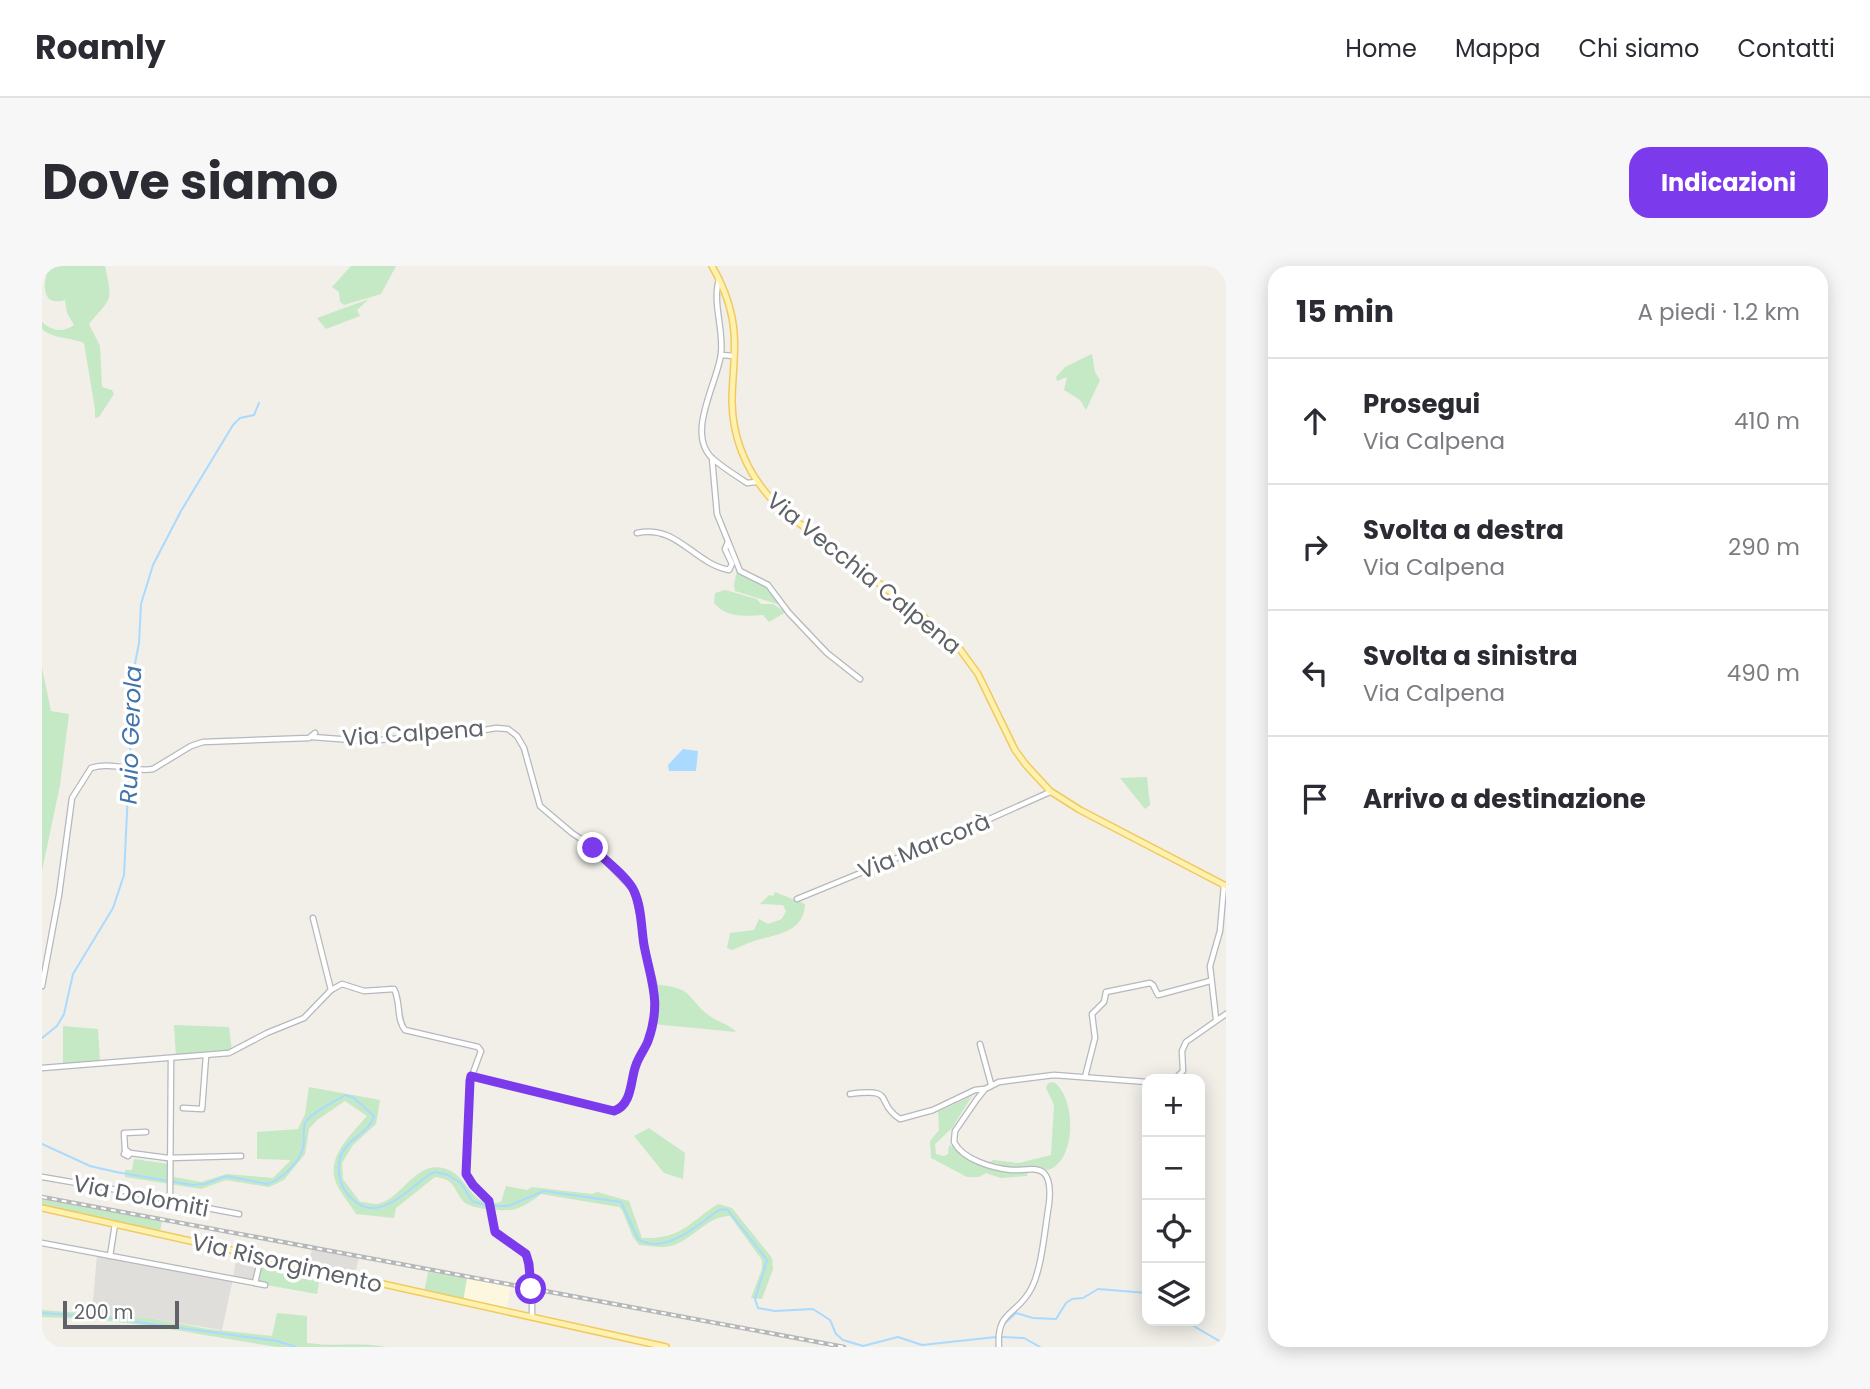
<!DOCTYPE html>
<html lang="it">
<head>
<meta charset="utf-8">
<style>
	:root { --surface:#fff; --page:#f7f7f7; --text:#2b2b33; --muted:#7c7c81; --line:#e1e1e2; --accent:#7c3aed }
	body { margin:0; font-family:Poppins,sans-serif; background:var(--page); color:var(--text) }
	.controls { position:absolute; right:21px; bottom:21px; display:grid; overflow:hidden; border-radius:14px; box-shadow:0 4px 18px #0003 }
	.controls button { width:63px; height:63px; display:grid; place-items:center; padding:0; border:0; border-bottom:2px solid var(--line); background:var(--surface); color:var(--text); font:35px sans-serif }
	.scale { position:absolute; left:21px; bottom:18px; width:116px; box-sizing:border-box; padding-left:7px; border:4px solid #5f6368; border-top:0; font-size:19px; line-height:24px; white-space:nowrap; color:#5f6368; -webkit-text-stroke:5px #fff; paint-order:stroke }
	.stop { position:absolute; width:21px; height:21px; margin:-16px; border:5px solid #7c3aed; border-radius:50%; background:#fff }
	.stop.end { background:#7c3aed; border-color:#fff; box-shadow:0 2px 7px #0008 }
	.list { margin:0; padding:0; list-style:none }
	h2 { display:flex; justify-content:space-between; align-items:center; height:91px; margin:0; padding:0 28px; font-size:30px }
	h2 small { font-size:23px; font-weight:400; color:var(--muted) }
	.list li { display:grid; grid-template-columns:46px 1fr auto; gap:21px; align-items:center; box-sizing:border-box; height:126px; padding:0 28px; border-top:2px solid var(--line) }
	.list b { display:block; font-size:26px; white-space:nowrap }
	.list p { margin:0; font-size:23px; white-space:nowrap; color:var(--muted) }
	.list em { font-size:23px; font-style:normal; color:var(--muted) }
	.icon { flex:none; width:38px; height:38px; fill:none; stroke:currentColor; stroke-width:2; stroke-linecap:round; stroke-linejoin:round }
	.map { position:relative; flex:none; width:1184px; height:1081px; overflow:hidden; border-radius:21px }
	header { display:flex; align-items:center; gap:42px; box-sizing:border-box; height:98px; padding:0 35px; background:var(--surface); border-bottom:2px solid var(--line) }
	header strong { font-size:33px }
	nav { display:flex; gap:38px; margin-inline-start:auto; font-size:24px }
	.intro { display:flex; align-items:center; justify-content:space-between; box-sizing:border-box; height:168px; padding:0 42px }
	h1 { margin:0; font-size:49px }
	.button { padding:18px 32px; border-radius:21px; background:var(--accent); color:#fff; font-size:24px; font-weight:700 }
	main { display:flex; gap:42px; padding:0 42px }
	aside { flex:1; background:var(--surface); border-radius:21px; box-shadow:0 4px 18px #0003 }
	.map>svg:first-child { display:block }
	.commercial { fill:#fef7e0 }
	.industrial { fill:#e0deda }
	.green { fill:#c5e8c5 }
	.water { fill:#aadaff }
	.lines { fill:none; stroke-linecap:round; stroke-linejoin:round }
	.stream { stroke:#aadaff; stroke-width:2 }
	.minor-casing { stroke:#b5b8bc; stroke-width:7 }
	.major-casing { stroke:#f2c960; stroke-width:8 }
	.minor { stroke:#fff; stroke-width:4.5 }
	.major { stroke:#fff2af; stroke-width:5 }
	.rail-casing { stroke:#b6b7b8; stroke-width:4.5 }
	.rail { stroke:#fff; stroke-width:2; stroke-dasharray:5; stroke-linecap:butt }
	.route { stroke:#7c3aed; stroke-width:9 }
	.labels { text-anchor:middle; stroke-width:7; stroke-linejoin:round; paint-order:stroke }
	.street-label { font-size:23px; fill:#5f6368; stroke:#fff }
	.water-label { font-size:24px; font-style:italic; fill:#4174aa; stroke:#fff }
</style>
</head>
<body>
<header>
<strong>Roamly</strong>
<nav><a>Home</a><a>Mappa</a><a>Chi siamo</a><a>Contatti</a></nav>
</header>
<div class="intro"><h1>Dove siamo</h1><a class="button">Indicazioni</a></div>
<main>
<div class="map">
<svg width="1184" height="1081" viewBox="0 0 1184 1081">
	<rect width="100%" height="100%" fill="#f1efe8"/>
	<polygon class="commercial" points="425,1012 469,1020 464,1046 421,1036"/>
	<g class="industrial">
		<polygon points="270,983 317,992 312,1012 266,1002"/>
		<polygon points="195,986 219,991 213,1017 191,1013 180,1064 107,1052 50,1047 55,988 191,1012"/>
	</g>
	<g class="green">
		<path d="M 7,0 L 63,0 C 71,38 70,30 47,58 L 58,80 L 60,121 L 70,124 L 72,128 L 57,151 L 53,152 L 53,143 L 42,77 C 28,71 11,73 0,63 L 0,56 C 10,65 21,67 32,59 L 25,47 L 23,34 C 0,41 0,19 7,0 Z"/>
		<polygon points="309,0 354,0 339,28 302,39 298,36 297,26 290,21"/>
		<polygon points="327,33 315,44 318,50 284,63 275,52"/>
		<polygon points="1050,88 1053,106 1058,114 1044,144 1038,134 1022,124 1025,111 1015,115 1014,111 1023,101"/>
		<polygon points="687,282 698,303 725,319 742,340 693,325 692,319 695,304"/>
		<path d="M 683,324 L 715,333 L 719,338 L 731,338 L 744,346 L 727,356 L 721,349 C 702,350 685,352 672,337 L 673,327 Z"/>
		<polygon points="0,402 9,445 27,448 18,519 0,605"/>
		<polygon points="1105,511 1108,539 1103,543 1078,512"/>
		<path d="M 733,626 L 763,638 C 762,667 734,668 712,675 C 705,677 698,681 690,684 L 685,682 L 688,667 L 712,664 L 717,653 L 726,658 L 740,653 L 744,645 L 741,639 L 718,638 L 727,629 L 731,630 Z"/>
		<path d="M 612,718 C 656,723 641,730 669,751 C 678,757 687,758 694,766 L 611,758 Z"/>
		<polygon points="132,759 187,761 190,786 134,791"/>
		<polygon points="21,760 56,763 58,797 21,800"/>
		<path d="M 1012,816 C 1035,833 1034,896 1006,904 L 1001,902 L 968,901 L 949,896 L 951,894 L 977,897 L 1009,889 L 1012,839 L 1004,822 L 1006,817 Z"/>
		<path d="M 267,821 L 338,834 L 334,858 L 311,879 L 300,897 L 301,913 L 318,936 C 323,936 330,938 335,938 C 359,934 373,895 401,902 C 428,908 426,944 459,936 L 464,920 L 485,924 L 490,921 L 550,928 L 555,926 L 587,935 L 600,972 C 640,973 645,958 676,938 L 690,942 L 730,992 L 731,1003 L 720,1033 L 709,1032 L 720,1003 L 720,994 L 688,950 C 666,950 652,972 632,979 C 620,983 609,980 597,979 L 591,971 L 580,944 L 577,941 L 499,928 C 490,935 480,942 469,944 C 459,945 427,943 421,935 C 410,921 414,914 393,911 L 354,942 L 352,952 L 314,948 C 308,938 300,929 295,919 C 282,892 310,868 325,850 L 303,835 L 275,854 L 267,863 L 263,888 L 242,914 L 227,921 L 184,914 L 159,923 L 83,911 L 83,904 L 90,904 L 92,893 L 127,898 L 127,910 L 159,916 L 185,908 L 231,912 L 249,894 L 215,893 L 215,866 L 256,863 L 263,848 Z"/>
		<path d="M 930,830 L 910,862 L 893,878 L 894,888 L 902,890 L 906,888 L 907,879 C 912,881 915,885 920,888 C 942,901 961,909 986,905 L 985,910 L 959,912 L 944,907 L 937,911 L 925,911 L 889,892 L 888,875 L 897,864 L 896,846 Z"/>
		<polygon points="607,862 643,887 641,913 622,907 592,870"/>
		<polygon points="0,932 120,955 118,966 0,939"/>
		<polygon points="219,991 279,1005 275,1028 213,1017"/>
		<polygon points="386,1006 425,1012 421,1036 382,1027"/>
		<path d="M 0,1044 L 107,1052 L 166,1063 L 230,1070 L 235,1047 L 265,1050 L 265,1077 C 293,1081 320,1076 345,1081 L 235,1081 L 109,1060 L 50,1053 L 0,1051 Z"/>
	</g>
	<polygon class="water" points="641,483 656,485 654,505 627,505 626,499"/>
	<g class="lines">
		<g class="stream">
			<polyline points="87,499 90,458 86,434 97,377 99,338 111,299 139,245 191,159 198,152 212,149 217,137"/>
			<polyline points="0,772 15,760 22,748 31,708 71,642 82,609 87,505"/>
			<path d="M 0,878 L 48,900 L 74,906 L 150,919 L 163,918 L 184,910 L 225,918 C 238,915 256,897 260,885 C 264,876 260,865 263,857 C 266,848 294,835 303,829 L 312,832 L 332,850 C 328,866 307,872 300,887 C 295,898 296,913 302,923 C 329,965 362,927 388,908 L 394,906 L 406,909 L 419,917 L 430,935 L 446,940 L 466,940 L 502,925 L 579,936 L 596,973 C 622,990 656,959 677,944 L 685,943 L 725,994 L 713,1033 L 716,1042 L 733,1045 L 771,1043 L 788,1054 L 794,1068 L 801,1074 L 821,1080 L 856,1071 L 880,1079 L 954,1071"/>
			<polyline points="0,1047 66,1052 235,1075 254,1081"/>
			<polyline points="1143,1055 1184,1079"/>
			<polyline points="963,1057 974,1047 991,1052 1014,1053 1024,1037 1030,1033 1041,1032 1056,1023 1105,1027"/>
			<polyline points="960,1071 982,1072 998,1081"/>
		</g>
		<defs>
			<g id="minor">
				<path d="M 677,13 C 670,38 682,63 679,88 C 675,118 644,167 670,192 C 680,201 693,209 705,217 L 714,216"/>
				<polyline points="679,89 692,90"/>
				<polyline points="670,192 675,248 698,305 726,319 747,347 785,387 818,413"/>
				<path d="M 595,267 C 635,258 651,297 687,304 L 690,298 L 683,283 L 686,276"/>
				<polyline points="270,471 324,475 425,467 454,462 466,463 475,470 482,482 498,540 530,567 548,579 592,624 599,655 602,680 612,718 612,752 605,778 594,798 586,829 579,842 572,845 429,810"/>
				<polyline points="755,633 916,567 1008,526"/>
				<polyline points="271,652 289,724"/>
				<path d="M 0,720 L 17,629 L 30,532 L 49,502 C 70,495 91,507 111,503 L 149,480 L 161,476 L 267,472 L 273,467"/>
				<polyline points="1174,753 1168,700 1178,665 1182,619"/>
				<polyline points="938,778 949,818"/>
				<path d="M 0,802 L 187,787 L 225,767 L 262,752 L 289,724 L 300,718 L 322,725 L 352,723 C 359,736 354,753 363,764 L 436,781 L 439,785 L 428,815 L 424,908 L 431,919 L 449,939 L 453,966 L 484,988 L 490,1031 L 490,1051"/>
				<polyline points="1043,811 1053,772 1050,748 1062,736 1064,726 1108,717 1111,719 1116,729 1168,715"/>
				<polyline points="1133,813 1141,805 1140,785 1144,776 1184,748"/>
				<path d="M 808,828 C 856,822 831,835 858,853 L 891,844 L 933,824 L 942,823"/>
				<polyline points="141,842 160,843 164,790"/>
				<polyline points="83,884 82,867 104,866"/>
				<polygon points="84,884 88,887 86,890 82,888"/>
				<polyline points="88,887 126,892 199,890"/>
				<polyline points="0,911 128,933 133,936 197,948"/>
				<polyline points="128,933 129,792"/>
				<polyline points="0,977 223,1019"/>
				<polyline points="68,990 73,958"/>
				<polyline points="213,1017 219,991"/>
				<path d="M 957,1081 C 954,1044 975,1050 989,1023 C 1000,1003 1003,961 1007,938 C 1008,929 1009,914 1002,907 C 994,900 979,905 969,904 C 951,902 921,894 912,876 L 913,865 L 935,833 L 943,823 L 957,816 L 1012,809 L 1105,816"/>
			</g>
			<g id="major">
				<path d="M 670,0 C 682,21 690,42 692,66 C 694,89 690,113 690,136 C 691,180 710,216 741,245 L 883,352 L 917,382 L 936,408 L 973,484 L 984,499 L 1008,525 L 1038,544 L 1184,620"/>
				<polyline points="0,942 624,1081"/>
			</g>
		</defs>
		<use href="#minor" class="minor-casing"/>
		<use href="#major" class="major-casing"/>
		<use href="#minor" class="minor"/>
		<use href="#major" class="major"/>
		<defs>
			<polyline id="rail" points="0,931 802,1081"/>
		</defs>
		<use href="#rail" class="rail-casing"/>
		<use href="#rail" class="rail"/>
	</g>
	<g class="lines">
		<path class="route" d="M 489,1023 L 487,998 L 484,988 L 453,966 L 447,935 L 431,919 L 424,908 L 428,815 L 429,810 L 572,845 C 591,838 588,814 594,799 C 597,790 603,783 606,775 C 620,736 609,716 602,679 C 599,662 600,642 592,625 C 586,611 562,594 551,582"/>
	</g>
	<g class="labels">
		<g class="street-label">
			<text transform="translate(822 307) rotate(39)" y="8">Via Vecchia Calpena</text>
			<text transform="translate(371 467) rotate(-4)" y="8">Via Calpena</text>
			<text transform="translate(882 580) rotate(-22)" y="8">Via Marcorà</text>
			<text transform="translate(99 930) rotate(11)" y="8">Via Dolomiti</text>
			<text transform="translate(245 997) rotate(13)" y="8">Via Risorgimento</text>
		</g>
		<g class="water-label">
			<text transform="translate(89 469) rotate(-88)" y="8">Ruio Gerola</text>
		</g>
	</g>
</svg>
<div class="controls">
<button>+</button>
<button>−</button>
<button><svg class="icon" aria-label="locate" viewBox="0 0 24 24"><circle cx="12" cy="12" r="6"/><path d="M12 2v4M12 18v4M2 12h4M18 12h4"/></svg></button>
<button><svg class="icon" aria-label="layers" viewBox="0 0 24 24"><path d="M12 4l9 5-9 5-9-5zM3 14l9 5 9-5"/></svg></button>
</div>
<div class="scale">200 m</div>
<div class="stop" style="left:489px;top:1023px"></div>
<div class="stop end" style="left:551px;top:582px"></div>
</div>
<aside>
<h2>15 min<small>A piedi · 1.2 km</small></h2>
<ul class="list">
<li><svg class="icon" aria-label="ahead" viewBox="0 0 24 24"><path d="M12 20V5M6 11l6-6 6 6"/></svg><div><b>Prosegui</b><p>Via Calpena</p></div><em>410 m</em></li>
<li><svg class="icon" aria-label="right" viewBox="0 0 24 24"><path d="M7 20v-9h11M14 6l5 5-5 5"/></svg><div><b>Svolta a destra</b><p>Via Calpena</p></div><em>290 m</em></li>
<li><svg class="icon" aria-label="left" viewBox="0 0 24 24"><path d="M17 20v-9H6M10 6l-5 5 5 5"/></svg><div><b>Svolta a sinistra</b><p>Via Calpena</p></div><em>490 m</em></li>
<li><svg class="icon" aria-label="arrive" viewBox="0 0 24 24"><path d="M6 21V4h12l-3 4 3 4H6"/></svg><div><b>Arrivo a destinazione</b></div></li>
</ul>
</aside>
</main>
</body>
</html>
